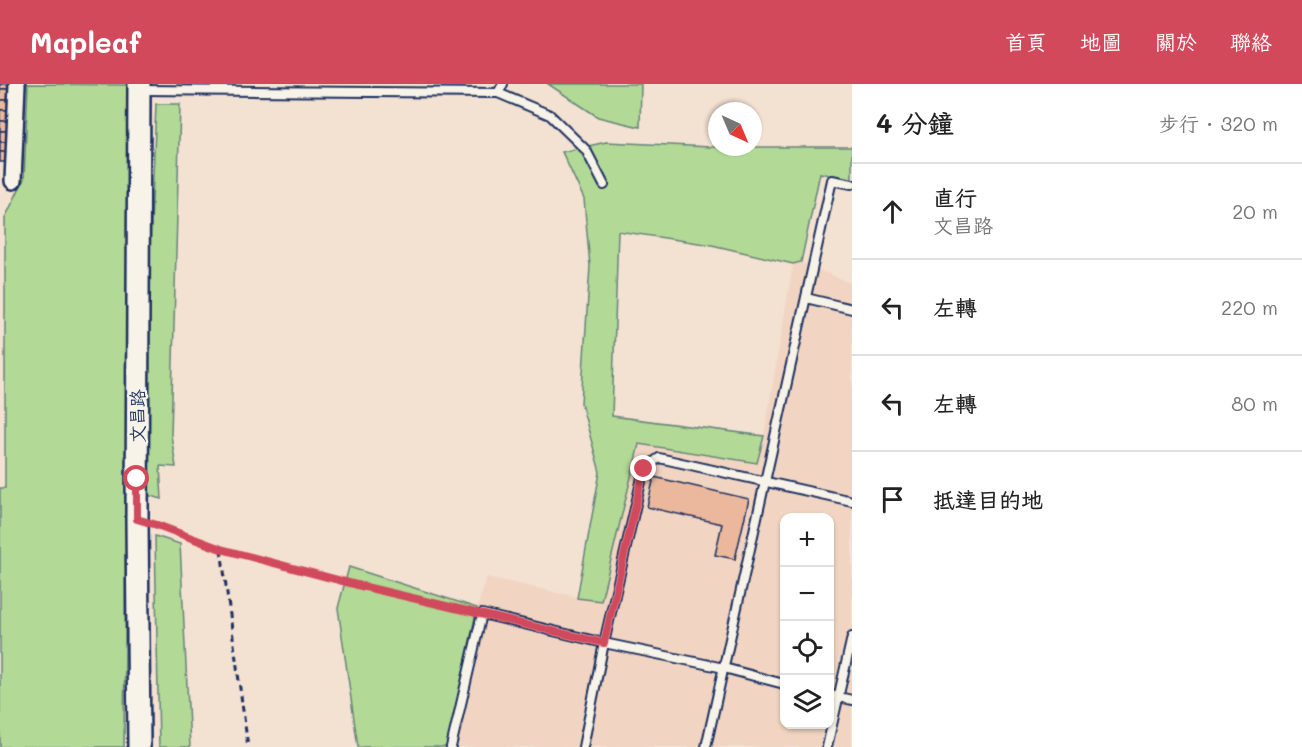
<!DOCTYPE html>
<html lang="zh-TW">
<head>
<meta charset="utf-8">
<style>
	:root { --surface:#fff; --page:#f2f2f2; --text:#222; --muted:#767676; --line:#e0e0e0; --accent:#d1495b }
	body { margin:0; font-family:Mali,"LXGW WenKai TC",sans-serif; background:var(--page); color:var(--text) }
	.controls { position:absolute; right:18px; bottom:18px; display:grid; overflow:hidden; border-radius:12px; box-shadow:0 2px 4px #0004 }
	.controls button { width:54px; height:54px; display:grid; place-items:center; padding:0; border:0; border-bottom:2px solid var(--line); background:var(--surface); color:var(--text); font:30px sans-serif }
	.compass { position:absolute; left:708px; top:18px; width:54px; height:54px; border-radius:50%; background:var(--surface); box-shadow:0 2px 4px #0004; rotate:136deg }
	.stop { position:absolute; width:18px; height:18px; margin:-14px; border:4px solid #d1495b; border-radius:50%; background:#fff }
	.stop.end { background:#d1495b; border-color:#fff; box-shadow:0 2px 6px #0008 }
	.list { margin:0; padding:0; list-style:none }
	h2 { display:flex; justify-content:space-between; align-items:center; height:78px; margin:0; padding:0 24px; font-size:26px }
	h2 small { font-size:20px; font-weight:400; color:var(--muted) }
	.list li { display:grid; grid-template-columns:39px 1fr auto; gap:18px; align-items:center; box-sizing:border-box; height:96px; padding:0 24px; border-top:2px solid var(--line) }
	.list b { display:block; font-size:22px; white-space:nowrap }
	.list p { margin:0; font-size:20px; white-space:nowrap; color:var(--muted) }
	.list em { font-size:20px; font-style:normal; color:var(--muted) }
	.icon { flex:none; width:33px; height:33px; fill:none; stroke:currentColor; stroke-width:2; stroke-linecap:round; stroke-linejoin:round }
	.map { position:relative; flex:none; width:852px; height:663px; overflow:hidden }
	header { display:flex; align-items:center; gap:36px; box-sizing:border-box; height:84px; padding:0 30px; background:var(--accent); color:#fff }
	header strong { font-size:28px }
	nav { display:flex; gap:33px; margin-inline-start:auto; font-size:21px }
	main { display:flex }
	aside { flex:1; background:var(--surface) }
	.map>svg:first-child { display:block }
	.built { fill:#f1d5c2; fill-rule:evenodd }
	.green { fill:#b2d995; stroke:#66847a; stroke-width:1.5 }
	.building { fill:#ebb89d; stroke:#1b2f5e; stroke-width:1.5 }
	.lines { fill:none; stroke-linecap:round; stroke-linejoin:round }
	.lane-casing { stroke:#1b2f5e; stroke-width:12 }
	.street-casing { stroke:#1b2f5e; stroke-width:20 }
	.secondary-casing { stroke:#1b2f5e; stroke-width:26 }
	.path { stroke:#1b2f5e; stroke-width:3; stroke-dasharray:6 4.5; stroke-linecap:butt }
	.lane { stroke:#f7f3e8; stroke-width:8 }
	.street { stroke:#f7f3e8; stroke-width:15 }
	.secondary { stroke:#f7f3e8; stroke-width:21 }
	.route { stroke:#d1495b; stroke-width:8 }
	.labels { text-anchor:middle; stroke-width:4.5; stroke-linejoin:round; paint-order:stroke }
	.street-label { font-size:18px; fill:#1b2f5e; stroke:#f7f3e8 }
</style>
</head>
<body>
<header>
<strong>Mapleaf</strong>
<nav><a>首頁</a><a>地圖</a><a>關於</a><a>聯絡</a></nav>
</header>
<main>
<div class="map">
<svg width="852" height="663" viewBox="0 0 852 663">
	<rect width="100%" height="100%" fill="#f3e1d2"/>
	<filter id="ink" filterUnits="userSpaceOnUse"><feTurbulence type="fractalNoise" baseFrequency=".0167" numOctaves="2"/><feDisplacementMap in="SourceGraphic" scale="12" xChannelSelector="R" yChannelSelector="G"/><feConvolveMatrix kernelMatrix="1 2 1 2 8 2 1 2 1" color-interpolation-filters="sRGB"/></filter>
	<g filter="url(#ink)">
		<path class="built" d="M 801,178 L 852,200 L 852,663 L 447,663 L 477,524 L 487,493 L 577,513 L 600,388 L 581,319 L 612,332 L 764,352 L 793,180 ZM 784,434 L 830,434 L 830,640 L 784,640 Z"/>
		<g class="green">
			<polygon points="28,0 130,1 124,663 0,663 0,404 5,404 5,134 24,95"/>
			<polygon points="548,0 641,0 640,43 598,33"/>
			<polygon points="156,20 180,20 171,351 176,383 160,382 162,415 140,409"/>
			<polygon points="606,58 711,63 852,63 852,96 820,89 801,178 793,180 712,161 618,147 612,332 764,352 757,379 639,360 601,517 577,514 600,388 581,319 590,182 584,115 562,68"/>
			<polygon points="155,452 180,460 190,663 159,663"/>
			<polygon points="349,483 477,524 447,663 358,663 338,524"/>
		</g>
		<g class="building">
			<rect x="0" y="0" width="9" height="5"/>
			<polygon points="0,5 9,5 8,16 0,16"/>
			<rect x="0" y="16" width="8" height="10"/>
			<rect x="0" y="26" width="8" height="11"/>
			<polygon points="0,37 8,37 7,47 0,47"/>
			<rect x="0" y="47" width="7" height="11"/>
			<rect x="0" y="58" width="7" height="10"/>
			<polygon points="0,68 7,68 6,78 0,78"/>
			<polygon points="654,393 749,415 735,475 715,471 722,440 647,423"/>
		</g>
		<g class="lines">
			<defs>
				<g id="lane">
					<polyline points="140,6 498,9 550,31 586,66 604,101"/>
					<polyline points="498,9 503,0"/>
					<polyline points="806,214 852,225"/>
					<polyline points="830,611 852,616"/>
					<polyline points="451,663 482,530 604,559 724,584 784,600"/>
					<polyline points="583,663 604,559 644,385 659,374 852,417"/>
					<polyline points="706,663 832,96 852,100"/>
					<polyline points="827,663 852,553"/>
				</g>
				<polyline id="street" points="13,97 17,0"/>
				<polyline id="secondary" points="139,0 137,435 139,663"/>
			</defs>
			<use href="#lane" class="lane-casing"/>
			<use href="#street" class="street-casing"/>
			<use href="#secondary" class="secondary-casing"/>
			<g class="path">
				<polyline points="153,439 221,465 248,663"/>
				<polyline points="221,465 357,501 472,528"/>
			</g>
			<use href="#lane" class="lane"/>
			<use href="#street" class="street"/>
			<use href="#secondary" class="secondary"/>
		</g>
	</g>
	<g class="lines" filter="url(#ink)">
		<polyline class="route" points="137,395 137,435 157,441 221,465 357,501 604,559 644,385"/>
	</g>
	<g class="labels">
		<g class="street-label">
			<text transform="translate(138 332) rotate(-90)" y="6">文昌路</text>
		</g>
	</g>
</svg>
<div class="controls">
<button>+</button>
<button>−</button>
<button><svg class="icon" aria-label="locate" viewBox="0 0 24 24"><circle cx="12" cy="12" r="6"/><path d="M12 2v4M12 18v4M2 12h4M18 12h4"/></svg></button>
<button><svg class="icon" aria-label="layers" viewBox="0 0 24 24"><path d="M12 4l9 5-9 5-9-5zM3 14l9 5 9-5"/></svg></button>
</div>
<svg class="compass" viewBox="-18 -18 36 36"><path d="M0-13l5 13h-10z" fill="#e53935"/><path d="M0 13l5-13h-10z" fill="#767676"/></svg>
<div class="stop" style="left:137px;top:395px"></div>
<div class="stop end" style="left:644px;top:385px"></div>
</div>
<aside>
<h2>4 分鐘<small>步行 · 320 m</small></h2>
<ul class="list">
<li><svg class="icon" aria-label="ahead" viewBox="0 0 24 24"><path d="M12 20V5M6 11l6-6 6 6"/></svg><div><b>直行</b><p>文昌路</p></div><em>20 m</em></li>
<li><svg class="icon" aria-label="left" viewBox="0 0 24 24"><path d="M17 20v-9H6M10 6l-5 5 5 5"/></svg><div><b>左轉</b></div><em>220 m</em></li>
<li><svg class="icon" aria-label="left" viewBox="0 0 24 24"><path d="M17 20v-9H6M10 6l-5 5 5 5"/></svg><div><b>左轉</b></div><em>80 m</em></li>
<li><svg class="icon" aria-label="arrive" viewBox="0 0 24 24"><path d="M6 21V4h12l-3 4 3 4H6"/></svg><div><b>抵達目的地</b></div></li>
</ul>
</aside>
</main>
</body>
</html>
